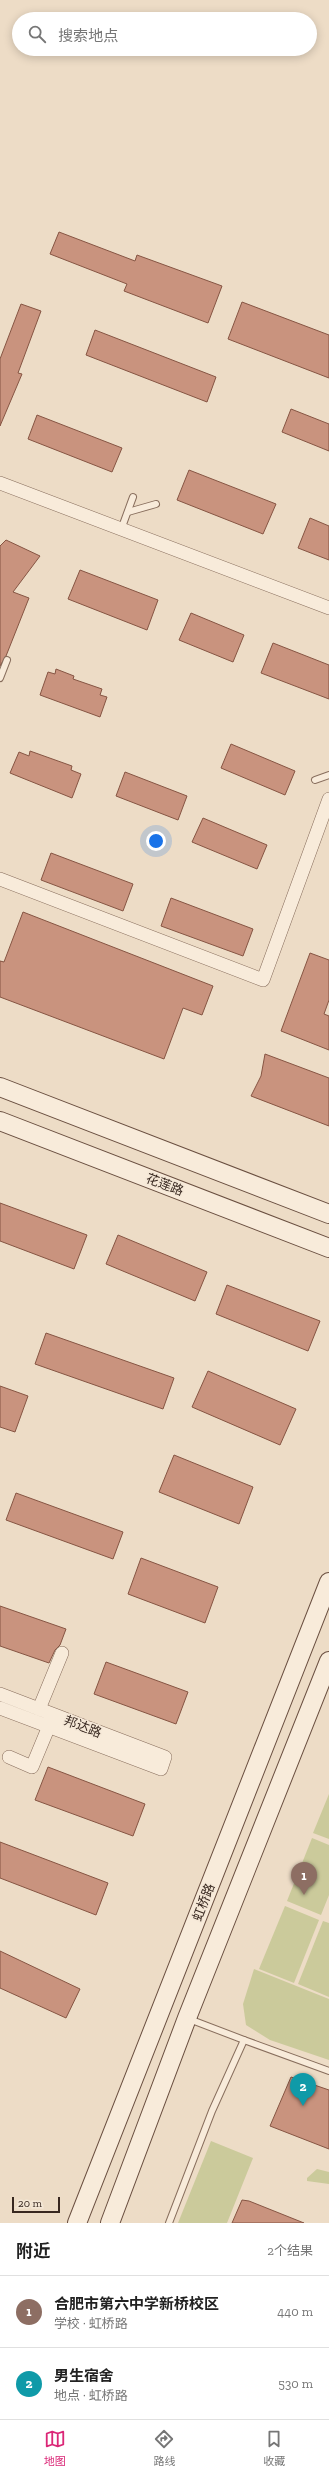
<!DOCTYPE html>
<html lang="zh">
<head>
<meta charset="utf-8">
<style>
	:root { --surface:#fff; --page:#f2f2f2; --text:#222; --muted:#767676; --line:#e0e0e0; --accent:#db2777 }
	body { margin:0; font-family:"Zilla Slab","Noto Sans SC",serif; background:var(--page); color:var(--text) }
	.scale { position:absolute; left:12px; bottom:10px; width:48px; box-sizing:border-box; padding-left:4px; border:2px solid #382820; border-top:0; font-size:11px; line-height:14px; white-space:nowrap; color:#382820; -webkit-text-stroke:3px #f4e7d6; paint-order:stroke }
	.you { position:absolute; left:156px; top:841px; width:14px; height:14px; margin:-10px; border:3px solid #fff; border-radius:50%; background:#1a73e8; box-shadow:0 0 0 6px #1a73e833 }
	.badge { display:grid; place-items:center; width:26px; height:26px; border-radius:50%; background:var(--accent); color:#fff; font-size:13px; font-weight:700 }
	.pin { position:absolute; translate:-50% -33px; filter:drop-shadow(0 1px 2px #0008) }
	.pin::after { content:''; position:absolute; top:21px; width:14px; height:12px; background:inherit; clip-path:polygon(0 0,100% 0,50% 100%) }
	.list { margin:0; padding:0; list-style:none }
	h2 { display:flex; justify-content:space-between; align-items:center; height:52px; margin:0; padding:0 16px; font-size:17px }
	h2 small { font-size:13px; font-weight:400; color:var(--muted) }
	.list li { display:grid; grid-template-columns:26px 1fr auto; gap:12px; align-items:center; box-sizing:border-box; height:72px; padding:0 16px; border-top:1px solid var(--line) }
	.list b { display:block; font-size:15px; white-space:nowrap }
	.list p { margin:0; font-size:13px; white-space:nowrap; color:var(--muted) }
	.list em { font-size:13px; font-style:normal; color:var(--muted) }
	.icon { flex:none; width:22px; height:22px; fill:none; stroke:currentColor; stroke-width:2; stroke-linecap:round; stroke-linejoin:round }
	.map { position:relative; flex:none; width:329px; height:2223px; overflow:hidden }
	.search { position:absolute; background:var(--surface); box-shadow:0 2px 10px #0003; left:12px; right:12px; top:12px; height:44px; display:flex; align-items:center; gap:10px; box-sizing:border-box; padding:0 14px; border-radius:22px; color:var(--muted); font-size:15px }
	.sheet { height:196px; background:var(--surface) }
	nav { display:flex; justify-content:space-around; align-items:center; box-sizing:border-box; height:56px; border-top:1px solid var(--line); background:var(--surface); font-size:11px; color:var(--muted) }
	nav a { display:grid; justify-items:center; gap:2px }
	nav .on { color:var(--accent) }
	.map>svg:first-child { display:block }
	.green { fill:#cbca9b }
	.building { fill:#c9937e; stroke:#865543 }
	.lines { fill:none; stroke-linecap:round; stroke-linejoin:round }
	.service-casing { stroke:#886e5d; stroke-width:8 }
	.minor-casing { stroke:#886e5d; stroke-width:14 }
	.secondary-casing { stroke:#6a4f40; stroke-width:20 }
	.service { stroke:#f8ebda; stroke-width:6 }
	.minor { stroke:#f8ebda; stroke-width:13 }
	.secondary { stroke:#f8ebda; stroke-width:18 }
	.labels { text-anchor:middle; stroke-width:3; stroke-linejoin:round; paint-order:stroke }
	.street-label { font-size:13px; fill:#382820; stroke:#f4e7d6 }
</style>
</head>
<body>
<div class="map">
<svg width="329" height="2223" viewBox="0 0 329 2223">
	<rect width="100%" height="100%" fill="#eddcc6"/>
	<g class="green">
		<polygon points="329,1794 329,1839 313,1833"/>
		<polygon points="312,1838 329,1845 329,1895 321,1915 287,1901"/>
		<polygon points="285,1906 319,1920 294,1983 259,1969"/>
		<polygon points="323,1921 329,1923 329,1997 298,1984"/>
		<polygon points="254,1969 329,1999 329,2060 270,2040 246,2025 243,2004"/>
		<polygon points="211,2141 253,2158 227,2223 178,2223"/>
		<polygon points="317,2169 329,2172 329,2184 307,2181 307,2178"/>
	</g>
	<g class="building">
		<polygon points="59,232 135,261 137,255 222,286 208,323 124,291 127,284 50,254"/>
		<polygon points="242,302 329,335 329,378 228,339"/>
		<polygon points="21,304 41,311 18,373 22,374 0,426 0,359"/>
		<polygon points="95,330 216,377 207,402 86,355"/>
		<polygon points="291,409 329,424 329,451 282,432"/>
		<polygon points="37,415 122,448 112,472 28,439"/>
		<polygon points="189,470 276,504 263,534 177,500"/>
		<polygon points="310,518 329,526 329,560 298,548"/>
		<polygon points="6,540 40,556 13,592 29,598 6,656 0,666 0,546"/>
		<polygon points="80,570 158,600 147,630 68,599"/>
		<polygon points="191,613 244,635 233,662 179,640"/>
		<polygon points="273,643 329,665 329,699 261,673"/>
		<polygon points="56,669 74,676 73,679 102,689 100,695 107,697 100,717 40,695 48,672 55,674"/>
		<polygon points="231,744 295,771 285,795 221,768"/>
		<polygon points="30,751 72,766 71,770 81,774 72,798 10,773 19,752 29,756"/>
		<polygon points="125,772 187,796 178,820 116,796"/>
		<polygon points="203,818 267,845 257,869 192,842"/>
		<polygon points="51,853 133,884 123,911 41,880"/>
		<polygon points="171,898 253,929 243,956 161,926"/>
		<polygon points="23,912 213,986 202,1015 183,1008 164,1059 0,997 0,961 4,962"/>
		<polygon points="310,953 329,960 329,1000 324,1014 329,1016 329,1050 281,1031"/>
		<polygon points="265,1054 329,1078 329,1126 251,1096 261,1076"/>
		<polygon points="0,1203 87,1235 74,1269 0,1241"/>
		<polygon points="118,1235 207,1272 195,1301 106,1264"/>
		<polygon points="227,1285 320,1321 308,1351 216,1314"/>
		<polygon points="46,1333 174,1378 163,1409 35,1364"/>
		<polygon points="208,1371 296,1409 280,1445 192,1407"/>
		<polygon points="0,1386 28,1396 15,1432 0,1427"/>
		<polygon points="174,1455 253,1487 239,1524 159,1492"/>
		<polygon points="16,1493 123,1532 113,1559 6,1520"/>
		<polygon points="141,1558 218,1587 205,1623 128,1594"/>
		<polygon points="0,1606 66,1629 60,1645 55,1650 49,1663 0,1646"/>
		<polygon points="106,1662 188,1692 176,1724 94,1694"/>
		<polygon points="48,1767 145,1804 133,1836 35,1800"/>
		<polygon points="0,1842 108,1883 96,1915 0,1878"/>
		<polygon points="0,1951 80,1989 66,2018 0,1988"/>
		<polygon points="291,2077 329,2090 329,2149 270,2126"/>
		<polygon points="242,2200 249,2201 304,2223 232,2223"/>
	</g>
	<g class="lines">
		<defs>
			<g id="service">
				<polyline points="128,512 156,504"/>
				<polyline points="122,527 133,497"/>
				<polyline points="0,678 7,660"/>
				<polyline points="315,780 329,775"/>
				<polyline points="189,2019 244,2040"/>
				<polyline points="169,2223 212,2111 244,2040 329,2071"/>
			</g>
			<g id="minor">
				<polyline points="0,483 329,608"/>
				<polyline points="0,879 263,980 329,799"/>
				<polyline points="0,1694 165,1757 161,1769 0,1708"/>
				<polyline points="39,1709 62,1653"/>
				<polyline points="9,1757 32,1767 49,1726"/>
			</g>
			<g id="secondary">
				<polyline points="0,1087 329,1214"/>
				<polyline points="0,1121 329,1248"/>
				<polyline points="77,2223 329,1582"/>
				<polyline points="110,2223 187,2018 329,1661"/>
			</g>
		</defs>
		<use href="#service" class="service-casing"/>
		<use href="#minor" class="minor-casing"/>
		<use href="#secondary" class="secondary-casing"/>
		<use href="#service" class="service"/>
		<use href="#minor" class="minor"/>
		<use href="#secondary" class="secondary"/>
	</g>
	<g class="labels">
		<g class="street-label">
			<text transform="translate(165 1184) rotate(21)" y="5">花莲路</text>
			<text transform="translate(83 1726) rotate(21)" y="5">邦达路</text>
			<text transform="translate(203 1902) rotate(-69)" y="5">虹桥路</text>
		</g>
	</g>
</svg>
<div class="scale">20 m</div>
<div class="you"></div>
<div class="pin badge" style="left:304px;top:1895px;background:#8d6e63">1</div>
<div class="pin badge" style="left:303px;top:2106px;background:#0f9aa8">2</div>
<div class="search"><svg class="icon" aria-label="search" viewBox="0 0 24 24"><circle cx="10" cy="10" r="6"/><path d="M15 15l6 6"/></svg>搜索地点</div>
</div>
<section class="sheet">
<h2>附近<small>2个结果</small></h2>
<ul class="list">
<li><span class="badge" style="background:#8d6e63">1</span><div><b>合肥市第六中学新桥校区</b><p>学校 · 虹桥路</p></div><em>440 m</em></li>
<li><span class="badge" style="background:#0f9aa8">2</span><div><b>男生宿舍</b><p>地点 · 虹桥路</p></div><em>530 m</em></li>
</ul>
</section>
<nav>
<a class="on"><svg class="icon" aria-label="map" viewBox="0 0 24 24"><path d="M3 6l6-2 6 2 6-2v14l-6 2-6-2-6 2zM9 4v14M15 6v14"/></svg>地图</a>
<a><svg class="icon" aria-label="directions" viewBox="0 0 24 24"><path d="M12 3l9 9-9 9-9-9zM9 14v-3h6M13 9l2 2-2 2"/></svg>路线</a>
<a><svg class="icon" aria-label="saved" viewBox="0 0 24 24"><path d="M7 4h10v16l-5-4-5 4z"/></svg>收藏</a>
</nav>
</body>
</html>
